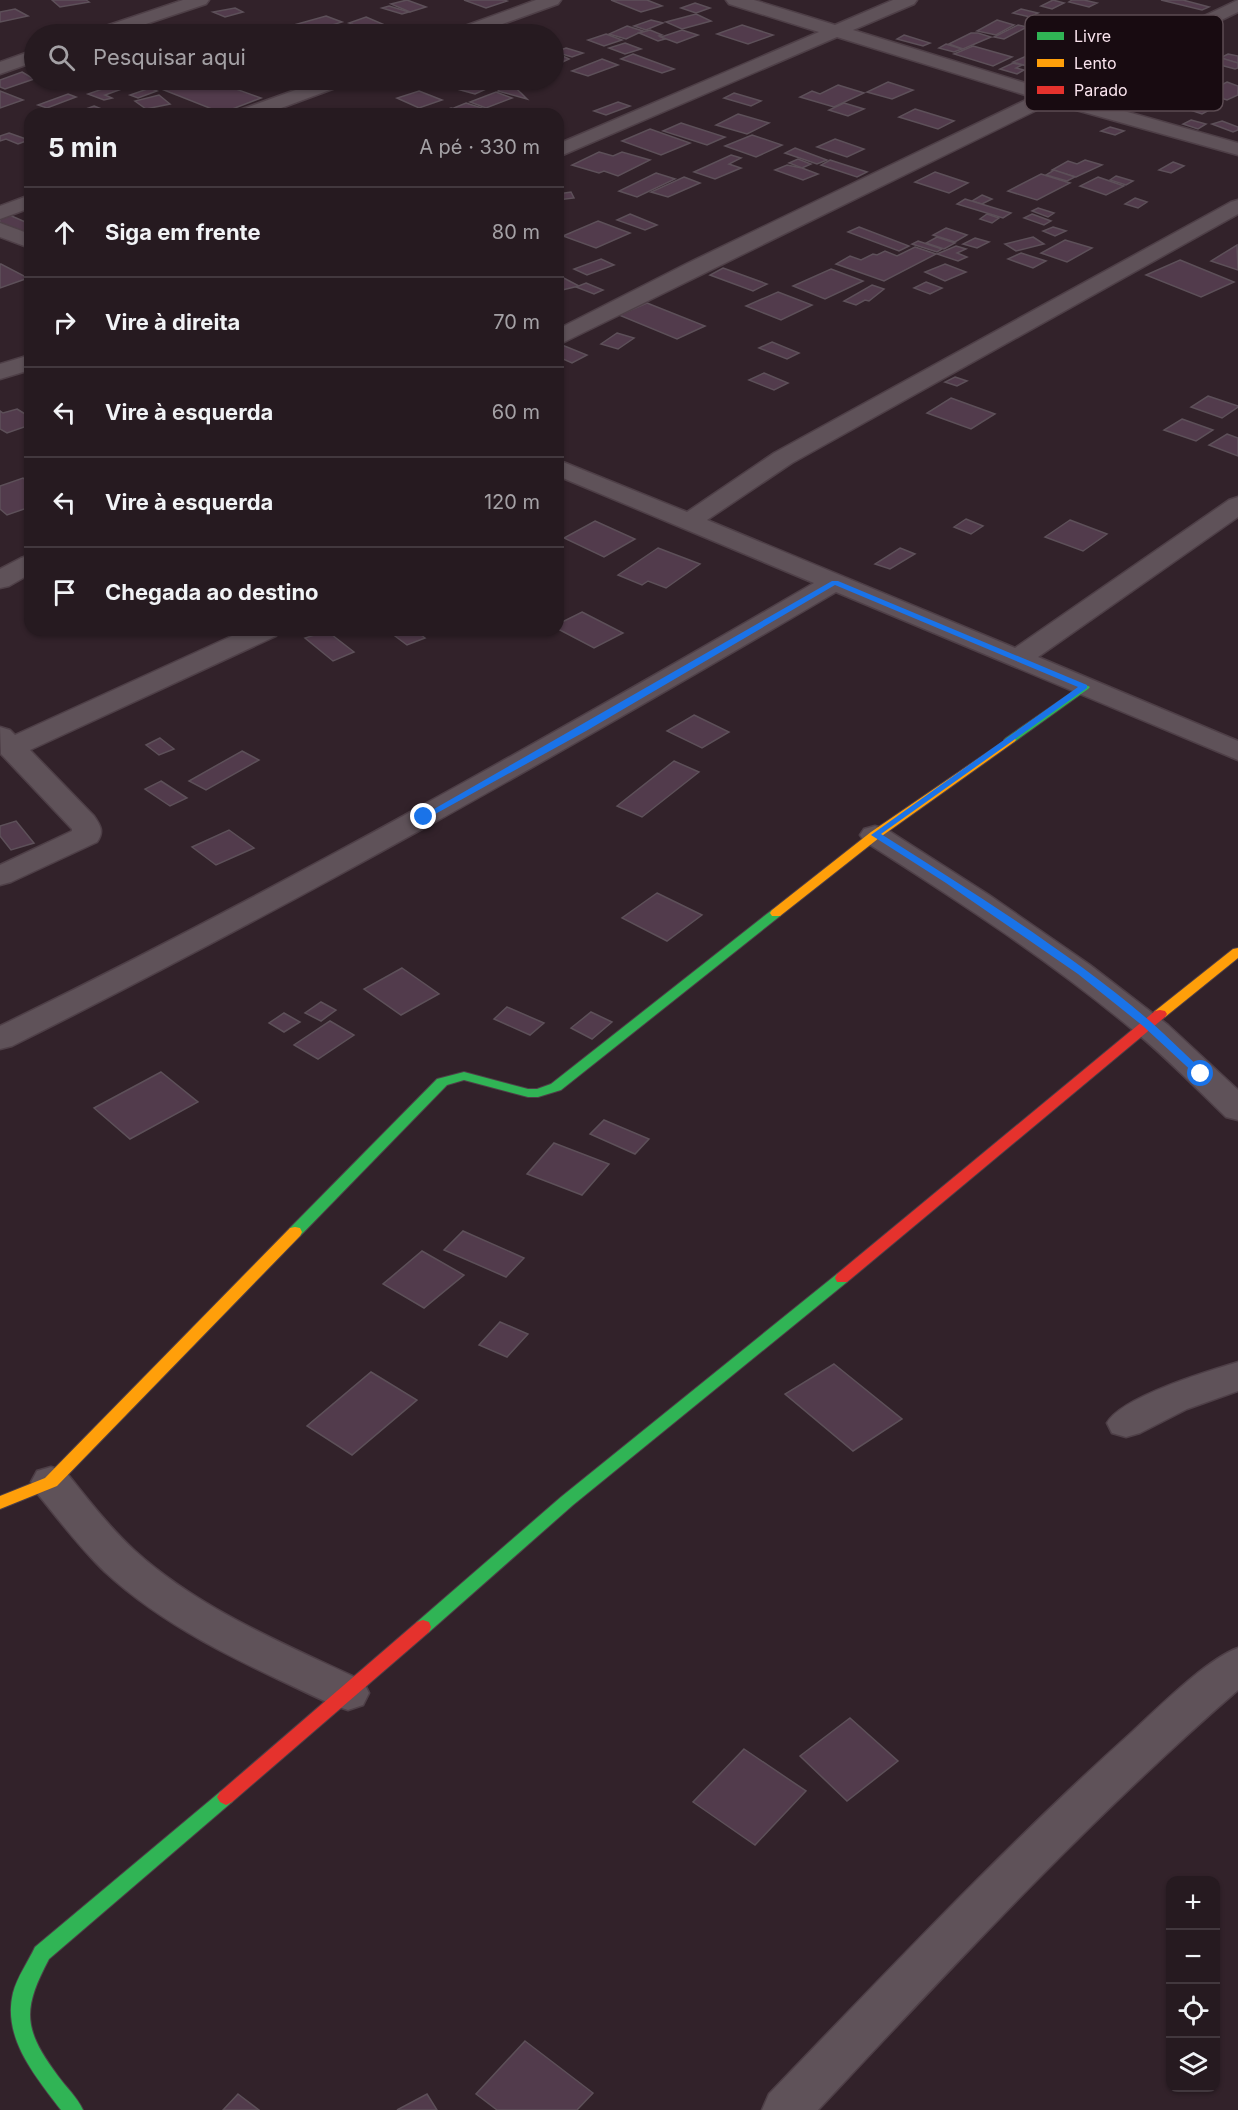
<!DOCTYPE html>
<html lang="pt">
<head>
<meta charset="utf-8">
<style>
	:root { --surface:#261a20; --page:#32272d; --text:#f1f3f6; --muted:#a4a1a5; --line:#42383e }
	body { margin:0; font-family:Inter,sans-serif; background:var(--page); color:var(--text) }
	.controls { position:absolute; right:18px; bottom:18px; display:grid; overflow:hidden; border-radius:12px; box-shadow:0 2px 4px #0004 }
	.controls button { width:54px; height:54px; display:grid; place-items:center; padding:0; border:0; border-bottom:2px solid var(--line); background:var(--surface); color:var(--text); font:30px sans-serif }
	.stop { position:absolute; width:18px; height:18px; margin:-14px; border:4px solid #1a73e8; border-radius:50%; background:#fff }
	.stop.end { background:#1a73e8; border-color:#fff; box-shadow:0 2px 6px #0008 }
	.list { margin:0; padding:0; list-style:none }
	h2 { display:flex; justify-content:space-between; align-items:center; height:78px; margin:0; padding:0 24px; font-size:26px }
	h2 small { font-size:20px; font-weight:400; color:var(--muted) }
	.list li { display:grid; grid-template-columns:39px 1fr auto; gap:18px; align-items:center; box-sizing:border-box; height:90px; padding:0 24px; border-top:2px solid var(--line) }
	.list b { display:block; font-size:22px; white-space:nowrap }
	.list em { font-size:20px; font-style:normal; color:var(--muted) }
	.icon { flex:none; width:33px; height:33px; fill:none; stroke:currentColor; stroke-width:2; stroke-linecap:round; stroke-linejoin:round }
	.map { position:relative; flex:none; width:1238px; height:2110px; overflow:hidden }
	.search { position:absolute; background:var(--surface); box-shadow:0 2px 4px #0004; left:24px; top:24px; width:540px; height:66px; display:flex; align-items:center; gap:15px; box-sizing:border-box; padding:0 21px; border-radius:33px; color:var(--muted); font-size:22px }
	.panel { position:absolute; background:var(--surface); box-shadow:0 2px 4px #0004; left:24px; top:108px; width:540px; height:528px; border-radius:18px }
	.map>svg:first-child { display:block }
	.building { fill:#523b4c; stroke:#5d5059; stroke-width:1.5 }
	.lines { fill:none; stroke-linecap:round; stroke-linejoin:round }
	.street-casing { stroke:#4e3f47; stroke-width:3 }
	.fast-casing { stroke:#4e3f47; stroke-width:2 }
	.slow-casing { stroke:#4e3f47; stroke-width:2 }
	.jam-casing { stroke:#4e3f47; stroke-width:2 }
	.street { fill:#5f5259; fill-rule:evenodd }
	.fast { fill:#30b455; fill-rule:evenodd }
	.slow { fill:#ff9f0a; fill-rule:evenodd }
	.jam { fill:#e5322d; fill-rule:evenodd }
	.route { fill:#1a73e8 }
	.key { fill:#180b11; stroke:#5c4c53; stroke-width:1.5 }
	.key-label { font-size:16px; fill:#fae4ee }
</style>
</head>
<body>
<div class="map">
<svg width="1238" height="2110" viewBox="0 0 1238 2110">
	<rect width="100%" height="100%" fill="#32222a"/>
	<g class="building">
		<polygon points="52,0 86,0 89,2 60,7"/>
		<polygon points="407,0 426,7 410,12 391,4"/>
		<polygon points="464,0 504,0 507,1 486,8"/>
		<polygon points="611,0 647,0 662,6 641,12"/>
		<polygon points="1053,0 1064,3 1052,9 1041,6"/>
		<polygon points="1072,0 1084,0 1097,3 1089,7 1069,2"/>
		<polygon points="1161,0 1183,0 1209,7 1202,10"/>
		<polygon points="695,3 710,8 696,13 681,8"/>
		<polygon points="389,6 409,12 402,14 382,8"/>
		<polygon points="235,8 243,12 225,17 213,12"/>
		<polygon points="15,9 28,16 0,22 0,12"/>
		<polygon points="1021,9 1038,13 1030,17 1013,13"/>
		<polygon points="696,14 711,21 682,29 666,22"/>
		<polygon points="326,16 342,22 303,34 287,27"/>
		<polygon points="366,17 385,25 368,30 349,23"/>
		<polygon points="651,20 663,23 646,30 634,26"/>
		<polygon points="997,20 1014,25 996,35 977,31"/>
		<polygon points="742,25 773,35 748,44 717,34"/>
		<polygon points="1018,25 1027,27 1004,39 994,37"/>
		<polygon points="627,26 643,31 626,39 609,34"/>
		<polygon points="286,28 303,34 266,34"/>
		<polygon points="650,30 662,35 659,36 665,39 658,41 639,33"/>
		<polygon points="682,30 698,35 677,43 661,37"/>
		<polygon points="971,33 978,33 991,37 963,49 949,44"/>
		<polygon points="606,34 622,40 604,46 588,40"/>
		<polygon points="904,35 930,43 923,46 897,39"/>
		<polygon points="625,43 641,49 625,54 609,48"/>
		<polygon points="946,44 962,49 954,52 939,48"/>
		<polygon points="973,46 1012,57 993,66 954,54"/>
		<polygon points="566,48 583,53 572,57 555,52"/>
		<polygon points="554,52 569,59 554,66"/>
		<polygon points="633,54 674,69 662,73 621,59"/>
		<polygon points="1031,54 1057,61 1040,70 1013,62"/>
		<polygon points="1228,54 1238,56 1238,63 1220,58"/>
		<polygon points="1218,57 1238,63 1238,68 1235,69 1209,62"/>
		<polygon points="602,59 618,65 588,76 572,71"/>
		<polygon points="1013,63 1022,65 1016,68 1024,70 1017,74 1000,69"/>
		<polygon points="22,72 34,79 5,89 0,87 0,80"/>
		<polygon points="119,80 134,80 141,82 105,95 112,98 104,100 88,94 120,83 115,81"/>
		<polygon points="145,80 176,80 156,87 140,81"/>
		<polygon points="183,80 211,80 261,98 222,113 159,88"/>
		<polygon points="478,80 500,83 475,94 457,89"/>
		<polygon points="888,82 913,90 892,99 867,92"/>
		<polygon points="1227,82 1238,86 1238,95 1227,100 1205,93"/>
		<polygon points="511,84 521,93 527,99 498,91 501,87"/>
		<polygon points="838,85 864,93 834,107 800,97 812,91 820,94"/>
		<polygon points="150,88 157,91 138,98 130,95"/>
		<polygon points="0,91 23,100 0,108"/>
		<polygon points="419,91 442,100 419,108 397,98"/>
		<polygon points="496,92 512,98 486,108 470,102"/>
		<polygon points="734,93 761,101 751,106 724,98"/>
		<polygon points="68,94 76,97 47,108 38,105"/>
		<polygon points="159,95 170,104 146,109 135,101"/>
		<polygon points="618,102 630,106 606,115 594,111"/>
		<polygon points="466,103 485,109 467,114 470,113 454,108"/>
		<polygon points="844,103 864,109 848,116 829,110"/>
		<polygon points="1203,104 1215,107 1202,114 1190,110"/>
		<polygon points="94,106 114,114 72,114"/>
		<polygon points="451,108 465,113 449,114 442,111"/>
		<polygon points="915,109 954,121 938,129 899,117"/>
		<polygon points="738,114 769,123 747,134 716,125"/>
		<polygon points="1191,120 1206,124 1198,129 1183,124"/>
		<polygon points="1222,121 1238,127 1238,130 1233,132 1212,124"/>
		<polygon points="681,123 725,137 707,145 663,131"/>
		<polygon points="1110,127 1124,131 1115,135 1101,131"/>
		<polygon points="650,129 690,143 661,155 622,141"/>
		<polygon points="9,133 29,140 18,144 6,139 0,141 0,136"/>
		<polygon points="752,135 782,145 756,157 725,146"/>
		<polygon points="835,139 864,149 847,157 817,147"/>
		<polygon points="795,148 827,160 817,164 785,153"/>
		<polygon points="599,152 613,156 622,152 650,160 618,176 604,171 599,173 572,165"/>
		<polygon points="731,155 741,158 729,164 741,168 715,179 694,172"/>
		<polygon points="798,159 811,164 802,168 789,163"/>
		<polygon points="830,160 867,172 857,177 821,165"/>
		<polygon points="1085,160 1102,165 1076,177 1052,170 1068,161 1077,164"/>
		<polygon points="1173,162 1184,166 1171,173 1159,170"/>
		<polygon points="787,165 802,168 818,174 803,180 775,170"/>
		<polygon points="1054,170 1075,177 1067,181 1046,175"/>
		<polygon points="935,172 968,183 949,193 915,182"/>
		<polygon points="656,173 675,179 637,197 619,191"/>
		<polygon points="1041,174 1070,183 1037,200 1008,191"/>
		<polygon points="1116,176 1133,181 1126,185 1110,180"/>
		<polygon points="684,177 700,183 668,197 651,192"/>
		<polygon points="1098,177 1124,186 1106,195 1080,186"/>
		<polygon points="571,192 574,198 558,200 558,194"/>
		<polygon points="982,195 992,199 982,204 972,201"/>
		<polygon points="1135,198 1147,202 1138,208 1125,204"/>
		<polygon points="965,199 1011,213 1003,218 957,204"/>
		<polygon points="1038,208 1054,213 1048,217 1032,211"/>
		<polygon points="7,214 30,224 30,229 21,232 0,224 0,216"/>
		<polygon points="630,214 657,225 645,230 617,220"/>
		<polygon points="987,214 999,218 992,223 980,219"/>
		<polygon points="1032,214 1051,221 1044,225 1024,218"/>
		<polygon points="598,221 630,233 596,248 563,236"/>
		<polygon points="859,227 909,246 899,251 848,232"/>
		<polygon points="1053,227 1066,231 1055,236 1043,231"/>
		<polygon points="946,228 967,235 955,242 933,235"/>
		<polygon points="937,237 955,243 944,249 926,243"/>
		<polygon points="1033,237 1044,244 1016,251 1005,244"/>
		<polygon points="975,238 989,242 977,248 963,244"/>
		<polygon points="1065,240 1092,248 1067,262 1041,253"/>
		<polygon points="918,241 942,249 937,252 912,244"/>
		<polygon points="1237,245 1238,270 1211,261"/>
		<polygon points="956,246 966,249 957,253 967,257 958,261 937,254"/>
		<polygon points="915,247 936,254 884,281 836,264 850,256 861,260 873,254 877,255 885,251 897,256"/>
		<polygon points="1021,253 1046,261 1033,268 1008,259"/>
		<polygon points="601,259 614,265 587,275 574,269"/>
		<polygon points="1180,260 1234,282 1201,297 1146,275"/>
		<polygon points="0,264 1,264 28,278 0,288"/>
		<polygon points="945,264 966,272 945,281 925,272"/>
		<polygon points="723,268 767,284 753,291 710,275"/>
		<polygon points="831,269 863,281 825,299 793,286"/>
		<polygon points="558,275 579,286 558,291"/>
		<polygon points="926,282 942,288 930,294 914,288"/>
		<polygon points="586,283 603,290 594,294 576,287"/>
		<polygon points="872,285 884,289 869,301 865,300 856,305 844,301"/>
		<polygon points="778,292 812,305 781,320 746,306"/>
		<polygon points="647,303 705,326 677,339 619,315"/>
		<polygon points="617,333 634,338 618,349 601,344"/>
		<polygon points="772,342 799,353 787,359 759,348"/>
		<polygon points="562,345 587,355 572,363 561,358 558,360 558,347"/>
		<polygon points="764,373 788,383 774,390 749,380"/>
		<polygon points="955,377 967,381 957,386 945,382"/>
		<polygon points="1208,396 1238,406 1238,407 1222,418 1191,407"/>
		<polygon points="951,398 995,414 971,429 927,413"/>
		<polygon points="17,409 30,417 30,425 7,433 0,429 0,411 3,413"/>
		<polygon points="1182,419 1213,430 1196,441 1164,430"/>
		<polygon points="1227,434 1238,438 1238,456 1209,445"/>
		<polygon points="23,478 30,484 30,507 7,515 0,509 0,486"/>
		<polygon points="966,519 983,526 971,534 954,527"/>
		<polygon points="1070,520 1107,534 1083,551 1045,537"/>
		<polygon points="595,521 635,539 604,557 564,538"/>
		<polygon points="658,548 700,564 666,588 648,581 642,585 618,575"/>
		<polygon points="900,548 915,554 890,569 875,564"/>
		<polygon points="582,612 623,633 594,648 558,629 558,624"/>
		<polygon points="387,630 414,630 425,638 407,645"/>
		<polygon points="327,631 354,652 333,661 305,638"/>
		<polygon points="694,715 729,732 702,748 667,731"/>
		<polygon points="160,738 174,749 159,755 146,745"/>
		<polygon points="242,751 259,760 206,790 189,781"/>
		<polygon points="674,761 699,772 642,817 617,806"/>
		<polygon points="161,781 187,798 170,806 145,789"/>
		<polygon points="16,821 34,843 11,850 0,836 0,826"/>
		<polygon points="229,830 254,848 216,865 192,847"/>
		<polygon points="657,893 702,915 667,941 622,918"/>
		<polygon points="402,968 439,994 401,1015 364,989"/>
		<polygon points="321,1002 336,1010 321,1021 305,1013"/>
		<polygon points="507,1007 544,1023 530,1035 494,1019"/>
		<polygon points="591,1012 612,1022 592,1039 571,1028"/>
		<polygon points="284,1013 300,1022 284,1032 269,1023"/>
		<polygon points="330,1021 354,1035 318,1059 294,1045"/>
		<polygon points="161,1072 198,1102 130,1139 94,1108"/>
		<polygon points="604,1120 649,1139 635,1154 590,1134"/>
		<polygon points="554,1143 609,1164 582,1195 527,1174"/>
		<polygon points="463,1231 524,1258 506,1277 444,1250"/>
		<polygon points="422,1251 464,1275 424,1308 383,1284"/>
		<polygon points="500,1322 528,1334 507,1357 479,1345"/>
		<polygon points="834,1364 902,1419 853,1451 785,1394"/>
		<polygon points="371,1372 417,1400 352,1455 307,1426"/>
		<polygon points="850,1718 898,1761 847,1801 800,1756"/>
		<polygon points="744,1749 806,1791 755,1845 693,1802"/>
		<polygon points="525,2041 593,2093 577,2110 497,2110 476,2094"/>
		<polygon points="238,2094 259,2110 223,2110"/>
		<polygon points="427,2094 437,2110 397,2110"/>
	</g>
	<g class="lines">
		<defs>
			<g id="street">
				<polygon points="183,0 209,0 206,4 116,34 91,34 94,30"/>
				<polygon points="536,0 561,0 558,4 475,34 451,34 454,30"/>
				<polygon points="726,0 754,0 835,25 893,0 917,0 914,4 853,30 1048,90 1238,0 1238,12 1067,95 1238,143 1238,155 1051,103 558,345 558,329 686,264 1032,97 837,37 558,157 558,144 819,32 729,4"/>
				<polygon points="34,50 34,62 0,74 0,62"/>
				<polygon points="323,80 348,80 346,84 265,114 237,114 240,110"/>
				<polygon points="30,195 30,208 0,219 0,206"/>
				<path d="M 1238,200 L 1238,214 L 792,463 L 707,520 L 1015,648 L 1229,500 L 1238,497 L 1238,517 L 1038,657 L 1238,741 L 1238,760 L 836,592 C 565,751 292,906 12,1046 L 0,1049 L 0,1026 C 278,890 547,738 814,583 L 558,476 L 558,460 L 687,512 L 774,453 L 1231,202 Z"/>
				<polygon points="0,223 30,234 30,248 0,237"/>
				<polygon points="30,355 30,370 0,379 0,364"/>
				<polygon points="30,555 30,574 9,586 0,588 0,569 21,558"/>
				<path d="M 245,630 L 280,630 L 276,636 L 30,750 L 94,816 C 101,826 104,832 97,842 L 11,882 L 0,885 L 0,865 L 72,831 L 72,829 L 1,754 L 0,727 L 10,730 L 15,735 Z"/>
				<path d="M 875,826 L 886,829 L 989,895 L 1090,965 L 1168,1025 L 1238,1090 L 1238,1120 L 1226,1117 C 1195,1087 1166,1057 1133,1030 C 1049,960 957,900 864,841 L 860,835 L 864,829 Z"/>
				<path d="M 1238,1362 L 1238,1391 L 1187,1409 L 1140,1433 L 1126,1437 L 1112,1433 L 1107,1423 C 1121,1397 1208,1371 1238,1362 Z"/>
				<path d="M 51,1467 L 65,1471 C 87,1498 108,1526 134,1550 C 199,1609 284,1644 363,1681 L 369,1693 L 363,1705 L 348,1710 L 333,1705 C 254,1668 170,1632 105,1572 C 80,1548 59,1520 37,1493 L 31,1482 L 37,1471 Z"/>
				<path d="M 1238,1648 L 1238,1690 C 1088,1820 954,1965 818,2110 L 762,2110 L 769,2094 C 888,1971 1005,1846 1132,1732 C 1158,1708 1207,1659 1238,1648 Z"/>
			</g>
			<g id="fast">
				<polygon points="1084,684 1090,687 1088,689 1014,742 1006,742 1004,740 1006,738"/>
				<polygon points="776,909 782,913 780,916 561,1090 538,1097 528,1097 464,1080 447,1085 300,1236 290,1236 288,1232 290,1228 437,1079 464,1072 528,1089 537,1089 551,1084 772,910"/>
				<polygon points="842,1273 847,1274 849,1278 847,1282 573,1505 429,1632 423,1634 417,1632 415,1627 417,1622 561,1497 837,1274"/>
				<path d="M 226,1789 L 232,1792 L 235,1797 L 232,1802 L 49,1959 C 22,2010 23,2029 58,2076 C 66,2087 77,2097 83,2110 L 61,2110 C 36,2077 2,2038 13,1993 C 17,1977 28,1962 35,1947 L 220,1792 Z"/>
			</g>
			<g id="slow">
				<polygon points="1010,737 1014,738 1016,740 1014,742 879,838 780,916 772,916 770,913 772,910 871,832"/>
				<polygon points="1238,948 1238,958 1165,1017 1155,1017 1153,1014 1155,1011 1233,949"/>
				<polygon points="295,1227 300,1228 302,1232 300,1236 57,1486 0,1509 0,1496 45,1478 290,1228"/>
			</g>
			<g id="jam">
				<polygon points="1160,1010 1165,1011 1167,1014 1165,1017 847,1282 837,1282 835,1278 837,1274 1155,1011"/>
				<polygon points="423,1620 429,1622 431,1627 429,1632 232,1802 226,1805 220,1802 217,1797 220,1792 417,1622"/>
			</g>
		</defs>
		<use href="#street" class="street-casing"/>
		<use href="#fast" class="fast-casing"/>
		<use href="#slow" class="slow-casing"/>
		<use href="#jam" class="jam-casing"/>
		<use href="#street" class="street"/>
		<use href="#fast" class="fast"/>
		<use href="#slow" class="slow"/>
		<use href="#jam" class="jam"/>
	</g>
	<path class="route" d="M 832,581 L 838,581 L 1087,685 L 1087,688 L 881,834 C 971,891 1071,953 1151,1022 C 1169,1038 1186,1055 1204,1072 L 1204,1076 L 1197,1076 L 1143,1026 L 1078,974 L 946,883 L 871,835 L 1078,687 L 835,585 L 586,731 L 428,818 L 420,817 Z"/>
	<rect x="1025" y="15" width="198" height="96" rx="9" class="key"/>
	<rect x="1037" y="32" width="27" height="8" fill="#30b455"/>
	<rect x="1037" y="59" width="27" height="8" fill="#ff9f0a"/>
	<rect x="1037" y="86" width="27" height="8" fill="#e5322d"/>
	<g class="key-label">
		<text x="1074" y="42">Livre</text>
		<text x="1074" y="69">Lento</text>
		<text x="1074" y="96">Parado</text>
	</g>
</svg>
<div class="controls">
<button>+</button>
<button>−</button>
<button><svg class="icon" aria-label="locate" viewBox="0 0 24 24"><circle cx="12" cy="12" r="6"/><path d="M12 2v4M12 18v4M2 12h4M18 12h4"/></svg></button>
<button><svg class="icon" aria-label="layers" viewBox="0 0 24 24"><path d="M12 4l9 5-9 5-9-5zM3 14l9 5 9-5"/></svg></button>
</div>
<div class="stop" style="left:1201px;top:1074px"></div>
<div class="stop end" style="left:424px;top:817px"></div>
<div class="search"><svg class="icon" aria-label="search" viewBox="0 0 24 24"><circle cx="10" cy="10" r="6"/><path d="M15 15l6 6"/></svg>Pesquisar aqui</div>
<section class="panel">
<h2>5 min<small>A pé · 330 m</small></h2>
<ul class="list">
<li><svg class="icon" aria-label="ahead" viewBox="0 0 24 24"><path d="M12 20V5M6 11l6-6 6 6"/></svg><div><b>Siga em frente</b></div><em>80 m</em></li>
<li><svg class="icon" aria-label="right" viewBox="0 0 24 24"><path d="M7 20v-9h11M14 6l5 5-5 5"/></svg><div><b>Vire à direita</b></div><em>70 m</em></li>
<li><svg class="icon" aria-label="left" viewBox="0 0 24 24"><path d="M17 20v-9H6M10 6l-5 5 5 5"/></svg><div><b>Vire à esquerda</b></div><em>60 m</em></li>
<li><svg class="icon" aria-label="left" viewBox="0 0 24 24"><path d="M17 20v-9H6M10 6l-5 5 5 5"/></svg><div><b>Vire à esquerda</b></div><em>120 m</em></li>
<li><svg class="icon" aria-label="arrive" viewBox="0 0 24 24"><path d="M6 21V4h12l-3 4 3 4H6"/></svg><div><b>Chegada ao destino</b></div></li>
</ul>
</section>
</div>
</body>
</html>
